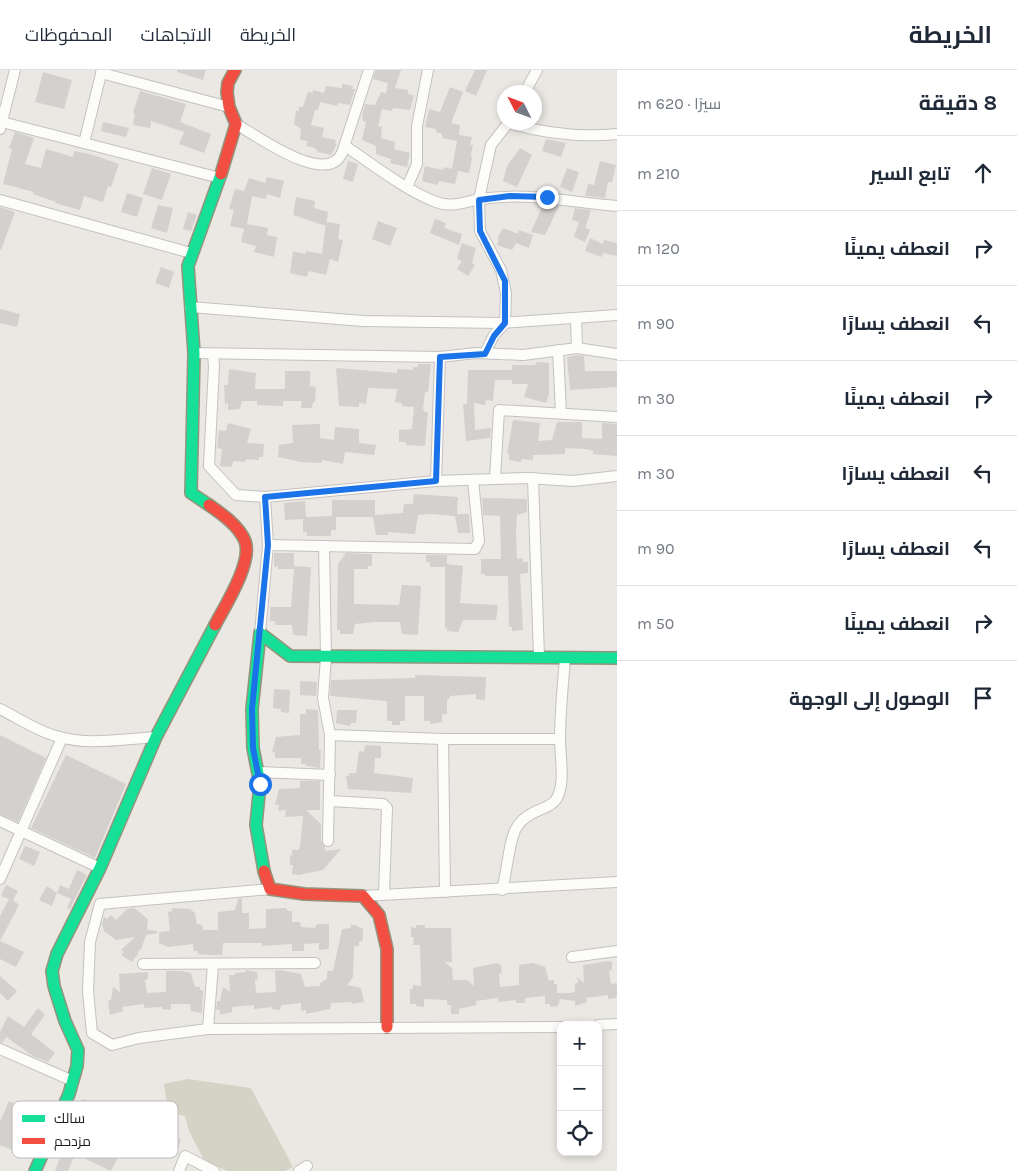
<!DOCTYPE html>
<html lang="ar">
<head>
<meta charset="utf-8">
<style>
	:root { --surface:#fff; --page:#f2f2f3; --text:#1f2937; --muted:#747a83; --line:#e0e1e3 }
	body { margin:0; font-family:Karla,Cairo,sans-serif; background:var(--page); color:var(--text); direction:rtl }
	.controls { position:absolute; right:15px; bottom:15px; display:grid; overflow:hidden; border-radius:10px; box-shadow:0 2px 8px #0003 }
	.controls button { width:45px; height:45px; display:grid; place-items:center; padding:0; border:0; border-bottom:1px solid var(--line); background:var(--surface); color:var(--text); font:25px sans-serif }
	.compass { position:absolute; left:497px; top:15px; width:45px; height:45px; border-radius:50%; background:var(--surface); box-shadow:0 2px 8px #0003; rotate:312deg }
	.stop { position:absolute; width:15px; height:15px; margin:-11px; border:4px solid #1a73e8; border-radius:50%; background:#fff }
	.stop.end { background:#1a73e8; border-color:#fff; box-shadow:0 1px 5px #0008 }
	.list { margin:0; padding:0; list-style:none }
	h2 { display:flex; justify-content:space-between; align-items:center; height:65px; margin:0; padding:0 20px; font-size:21px }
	h2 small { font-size:16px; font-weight:400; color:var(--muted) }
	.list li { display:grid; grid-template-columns:32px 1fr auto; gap:15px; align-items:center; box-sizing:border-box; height:75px; padding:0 20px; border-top:1px solid var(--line) }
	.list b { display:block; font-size:19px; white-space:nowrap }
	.list em { font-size:16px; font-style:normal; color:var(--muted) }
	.icon { flex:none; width:28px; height:28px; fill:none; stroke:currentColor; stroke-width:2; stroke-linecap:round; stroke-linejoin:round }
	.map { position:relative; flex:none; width:617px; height:1101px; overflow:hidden; direction:ltr }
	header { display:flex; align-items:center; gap:30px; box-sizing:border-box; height:70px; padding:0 25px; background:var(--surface); border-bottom:1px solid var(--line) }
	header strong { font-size:24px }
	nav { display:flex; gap:28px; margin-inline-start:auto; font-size:18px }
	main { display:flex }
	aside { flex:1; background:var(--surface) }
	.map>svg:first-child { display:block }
	.construction { fill:#d4d3c5 }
	.building { fill:#d3d0cd }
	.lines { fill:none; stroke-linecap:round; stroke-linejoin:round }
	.street-casing { stroke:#c3c2c0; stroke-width:12 }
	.fast-casing { stroke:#94947c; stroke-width:14 }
	.jam-casing { stroke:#94947c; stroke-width:14 }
	.street { stroke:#fcfcfb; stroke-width:10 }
	.fast { stroke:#16e098; stroke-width:11 }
	.jam { stroke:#f24e42; stroke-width:11 }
	.route { stroke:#1a73e8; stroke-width:6 }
	.key { fill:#fff; stroke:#bbb; stroke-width:1 }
	.key-label { font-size:14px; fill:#1c1c1c }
</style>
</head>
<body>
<header>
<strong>الخريطة</strong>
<nav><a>الخريطة</a><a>الاتجاهات</a><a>المحفوظات</a></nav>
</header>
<main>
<aside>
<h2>8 دقيقة<small>سيرًا · 620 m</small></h2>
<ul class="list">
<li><svg class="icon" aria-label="ahead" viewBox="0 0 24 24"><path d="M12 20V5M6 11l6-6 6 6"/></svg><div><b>تابع السير</b></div><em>210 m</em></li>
<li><svg class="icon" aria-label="right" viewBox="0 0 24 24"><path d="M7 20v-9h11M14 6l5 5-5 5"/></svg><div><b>انعطف يمينًا</b></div><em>120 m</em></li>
<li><svg class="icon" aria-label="left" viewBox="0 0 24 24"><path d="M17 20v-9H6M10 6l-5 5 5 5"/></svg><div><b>انعطف يسارًا</b></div><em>90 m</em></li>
<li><svg class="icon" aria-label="right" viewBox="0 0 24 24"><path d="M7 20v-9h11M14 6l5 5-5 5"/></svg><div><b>انعطف يمينًا</b></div><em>30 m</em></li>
<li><svg class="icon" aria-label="left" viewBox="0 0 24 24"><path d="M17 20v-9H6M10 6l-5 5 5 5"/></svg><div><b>انعطف يسارًا</b></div><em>30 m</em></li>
<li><svg class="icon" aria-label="left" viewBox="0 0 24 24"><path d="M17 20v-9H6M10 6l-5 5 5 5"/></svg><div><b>انعطف يسارًا</b></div><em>90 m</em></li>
<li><svg class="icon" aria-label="right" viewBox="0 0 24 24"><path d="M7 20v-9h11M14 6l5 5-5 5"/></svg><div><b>انعطف يمينًا</b></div><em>50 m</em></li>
<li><svg class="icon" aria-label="arrive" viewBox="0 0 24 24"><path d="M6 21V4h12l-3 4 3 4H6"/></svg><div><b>الوصول إلى الوجهة</b></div></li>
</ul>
</aside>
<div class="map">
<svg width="617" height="1101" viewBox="0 0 617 1101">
	<rect width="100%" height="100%" fill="#ebe8e4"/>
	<polygon class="construction" points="188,1009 251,1018 293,1097 285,1101 227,1101 204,1090 189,1061 185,1046 168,1042 164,1014"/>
	<g class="building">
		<polygon points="177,0 206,0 203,10 177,2"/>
		<polygon points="376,0 401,0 395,18 408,20 408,24 414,25 410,40 393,38 392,41 382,39 378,56 382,57 381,68 395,72 394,79 410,83 407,97 390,93 391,89 376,84 376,76 362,70 366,52 363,51 362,46 365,34 375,35 381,22 386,23 388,13 373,9"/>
		<polygon points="475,0 487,0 476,26 465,21"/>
		<polygon points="43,2 72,10 64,39 35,32"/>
		<polygon points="342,14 353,16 352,19 355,19 350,35 338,33 337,36 320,32 318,40 315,40 311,55 324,58 322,67 336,70 335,74 337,74 331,85 318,82 315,78 306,76 308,71 300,70 301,59 294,54 296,41 299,41 299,37 303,37 308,22 313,23 313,20 324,23 326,16 342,18"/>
		<polygon points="450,17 463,22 451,53 460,55 459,65 472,67 470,75 473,75 471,85 472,89 469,103 458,101 455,114 439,111 438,115 422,111 425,96 443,100 444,97 452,99 457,71 442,68 442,64 436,62 436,59 425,57 429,39 440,42"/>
		<polygon points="140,21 186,34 180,52 211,64 204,83 179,74 184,62 151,51 150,58 133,55 135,44 133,43"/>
		<polygon points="103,52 129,58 126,67 101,61"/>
		<polygon points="15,62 34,68 25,94 41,98 46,79 73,87 74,81 90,84 119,94 111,117 108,116 103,132 84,126 80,140 55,133 56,132 33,124 34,122 3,114 12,79 9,78"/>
		<polygon points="546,69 566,73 561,87 542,81"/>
		<polygon points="520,78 532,85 517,117 503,111 507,96"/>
		<polygon points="348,91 358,94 353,112 343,109"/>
		<polygon points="600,91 616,95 612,112 608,112 605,128 585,126 588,114 594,115"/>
		<polygon points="152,98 171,104 162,130 143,124"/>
		<polygon points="567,98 579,102 572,122 560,117"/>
		<polygon points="267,107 284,111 280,128 267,124 266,129 252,126 247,154 268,158 267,165 277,167 274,187 254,182 256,176 241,172 244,159 230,156 234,140 229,139 235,119 244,121 249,108 265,113"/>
		<polygon points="127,123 143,128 137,147 121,142"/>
		<polygon points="296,127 315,131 314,138 328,142 326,156 293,145"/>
		<polygon points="158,135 173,138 167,163 151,158"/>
		<polygon points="543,135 559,136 545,165 531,162"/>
		<polygon points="0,137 15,142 1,180 0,180"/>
		<polygon points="575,138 591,140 585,158 590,160 585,172 574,167 579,152 572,150"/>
		<polygon points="188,142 197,145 191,161 183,159"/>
		<polygon points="435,149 446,153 444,158 462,164 459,175 430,163"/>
		<polygon points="378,151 397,158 390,176 372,169"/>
		<polygon points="326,152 340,154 338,169 343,170 338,192 330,189 326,205 308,201 307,207 290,203 293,181 305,184 306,181 322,184"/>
		<polygon points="503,158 518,164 519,160 533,165 529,178 516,173 512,180 497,175 499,169 497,169"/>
		<polygon points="590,168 603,174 604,170 617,173 617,186 603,183 602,187 585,181"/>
		<polygon points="462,173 476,178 472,193 475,195 468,206 457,199 462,191 457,189"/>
		<polygon points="161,197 174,202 169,218 155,213"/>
		<polygon points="0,239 20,244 17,257 0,253"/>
		<polygon points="577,285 584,286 585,301 617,301 617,317 570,320 567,287"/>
		<polygon points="536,292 549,293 549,324 546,333 524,327 528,314 512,314 512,310 495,310 493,331 486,330 485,335 474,333 475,360 491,358 490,368 466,371 463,334 467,334 468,300 512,300 512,295 536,295"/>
		<polygon points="418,294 431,294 428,322 425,322 423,339 425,342 428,342 425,376 406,375 406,372 399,372 399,360 412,359 414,337 402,336 402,333 395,332 397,319 368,318 366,334 359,333 359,337 339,336 336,298 397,303 397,299 413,300 413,297 418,297"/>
		<polygon points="229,299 256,303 255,319 285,319 285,301 310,301 310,316 316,317 315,332 313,332 312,338 301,338 302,331 283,331 283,336 257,335 257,331 242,331 240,339 228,340 228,333 225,334 224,315 228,315"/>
		<polygon points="513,350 540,353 538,371 552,370 557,352 582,352 582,368 602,369 602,353 617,354 617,386 593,384 593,381 586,379 565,378 565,384 533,385 533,390 522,389 521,392 509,390 509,384 507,384"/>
		<polygon points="228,353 251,359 247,373 264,374 263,387 259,387 259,390 246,389 245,392 233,391 232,397 220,396 222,379 217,378 219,360 226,361"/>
		<polygon points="320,354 320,368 334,370 335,357 359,359 359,373 376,375 374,385 345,382 343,394 322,390 321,393 300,392 278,387 279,375 293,373 292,355"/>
		<polygon points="414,424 458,427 457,444 469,444 470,463 458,463 455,446 431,444 418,445 415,464 388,462 388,465 376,465 373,447 336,447 336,460 331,460 331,466 307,466 307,462 303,462 303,449 285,450 284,433 305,431 306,447 332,446 332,430 375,430 375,445 403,443 404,434 413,434"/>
		<polygon points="482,428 527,429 527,442 517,445 516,462 517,489 523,488 523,492 528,492 528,503 520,504 523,560 512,561 512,557 509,557 508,506 485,506 485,504 481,504 481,489 501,489 500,446 483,445"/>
		<polygon points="274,483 294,483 294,496 311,497 307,566 293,565 292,555 275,555 275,551 270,551 270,537 291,537 294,499 278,499 278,496 274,497"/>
		<polygon points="346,483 372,484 372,496 368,496 368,499 354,499 354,534 399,535 402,515 421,516 418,565 402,564 400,552 374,552 355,554 353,564 340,564 340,560 337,560 338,494"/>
		<polygon points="426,485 447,485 447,494 463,496 460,533 498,535 496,550 463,550 458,562 447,561 447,558 445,558 445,497 430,497 430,492 426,492"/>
		<polygon points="415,605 486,607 485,630 476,629 476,624 450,626 450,629 447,629 447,644 442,644 442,652 430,654 430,651 424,651 424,626 405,626 405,651 400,651 400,655 392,655 392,651 387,651 387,631 330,626 331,610 415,608"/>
		<polygon points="300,611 317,612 316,626 300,625"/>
		<polygon points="274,619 290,620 289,643 281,642 281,639 273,638"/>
		<polygon points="306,639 318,640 319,680 321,680 320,698 306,696 306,694 301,694 301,688 275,688 275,682 272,682 276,667 300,665 300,644 306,644"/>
		<polygon points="337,640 357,640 356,653 351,653 350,656 336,653"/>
		<polygon points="0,665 46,688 18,752 0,744"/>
		<polygon points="365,675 381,676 381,688 375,688 374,703 413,708 411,723 348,719 346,706 349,706 349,703 356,703 359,681 364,682"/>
		<polygon points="66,685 126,714 95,788 31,758"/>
		<polygon points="300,711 320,711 320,740 306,740 321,754 321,771 325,777 325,781 341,779 323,800 299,805 292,804 293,795 290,795 290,785 292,786 292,780 299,780 300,776 303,746 285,747 286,740 278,741 279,735 275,735 279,719 300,718"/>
		<polygon points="25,776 40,782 34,796 19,789"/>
		<polygon points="77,800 87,805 70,839 67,838 71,829 57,823 60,815 69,819"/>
		<polygon points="6,815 18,821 13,830 19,835 0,871 24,882 16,897 0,889 0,846 9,829 1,826"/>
		<polygon points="47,816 57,823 52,836 39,830"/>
		<polygon points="242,828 242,843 249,843 249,859 266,858 266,839 286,838 288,841 292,841 292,852 300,852 301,857 315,858 317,854 329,854 329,879 319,880 319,873 304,874 304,881 292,881 292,874 262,876 262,873 223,873 222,885 210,885 198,884 198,881 194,881 193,874 168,877 159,873 159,862 170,861 168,842 172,841 172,838 190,839 195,843 197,854 202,855 203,860 218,860 218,842 235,840 238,829"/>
		<polygon points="134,838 148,849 147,860 157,861 157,863 146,865 141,879 138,881 138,884 132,892 121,885 124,882 121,880 135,867 116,870 104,861 102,854 104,847 107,849 111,845 116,850 127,839"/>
		<polygon points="350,855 355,855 363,859 363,870 359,872 359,876 354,876 353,907 347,915 361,918 364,932 352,934 352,932 331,933 330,939 306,944 306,940 301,941 301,933 281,935 280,940 271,939 272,937 254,939 254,935 232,937 232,942 220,945 220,940 216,940 217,931 220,931 223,917 230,922 229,905 235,905 235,903 246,902 246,900 257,902 258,909 255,910 256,923 276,922 275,901 280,900 301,904 305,917 320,916 320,913 327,909 327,901 333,901 342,859 351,858"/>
		<polygon points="416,855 425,855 425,858 451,858 452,892 445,892 452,898 453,910 467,910 474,916 473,898 496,893 501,895 502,903 499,904 500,917 519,915 519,895 533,893 545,897 549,911 554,910 554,914 557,914 557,923 572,923 575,921 575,913 578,913 577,907 584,913 583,895 608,891 612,892 612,900 609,901 611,914 617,913 617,926 616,928 608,929 608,925 586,928 587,932 575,936 575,931 560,929 558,936 550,937 550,934 545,934 545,926 525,928 525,933 516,933 516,930 498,932 498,928 476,931 476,935 459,939 459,944 451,944 451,935 447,935 447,930 424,929 424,937 416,936 416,934 410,934 410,919 413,919 413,915 421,916 421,914 420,875 413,875 414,867 411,867 411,857 416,858"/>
		<polygon points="166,901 181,901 191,903 195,917 200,917 200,920 203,920 202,943 191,941 190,934 171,934 171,940 162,939 162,937 144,938 144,934 122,937 123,941 110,945 108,931 111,930 113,917 120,922 119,904 148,902 148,909 145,910 147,923 166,922"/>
		<polygon points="0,906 17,921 8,931 0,923"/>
		<polygon points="38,938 45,945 31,964 55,983 48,992 33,986 6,967 2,973 0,972 0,962 8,946 24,957"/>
		<polygon points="82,1029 181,1069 177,1082 77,1041"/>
		<polygon points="9,1031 31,1041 27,1059 21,1060 12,1080 0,1075 0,1052"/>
		<polygon points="73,1052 123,1078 111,1101 75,1084 68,1101 55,1101"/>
	</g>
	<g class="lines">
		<defs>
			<g id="street">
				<polyline points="101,3 229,37"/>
				<polyline points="525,22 537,0"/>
				<polyline points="2,52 220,108"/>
				<path d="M 508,53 C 544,63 580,68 617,64"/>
				<path d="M 236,54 C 257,66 327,117 342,83 L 369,0"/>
				<polyline points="0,59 15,0"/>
				<polyline points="84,73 102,0"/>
				<path d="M 345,76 C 374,95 403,119 436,132 C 451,138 465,132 480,129 C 530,122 568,132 617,136"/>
				<polyline points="407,117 417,94 417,56 428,0"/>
				<polyline points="0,130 191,183"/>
				<polyline points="190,237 363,251 501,253 617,245"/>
				<polyline points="576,248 577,278"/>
				<polyline points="558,280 561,343"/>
				<polyline points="194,283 440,287 476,283 523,285 577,278 617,284"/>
				<polyline points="485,283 494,265 505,253 506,223 501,200 480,161 479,129 491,75 509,52"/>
				<polyline points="213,284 214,296 209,396 236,425 265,427 436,411 527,408 573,411 617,406"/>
				<polyline points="533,408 539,587"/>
				<polyline points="495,409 499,340 617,347"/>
				<polyline points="436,411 440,287"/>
				<polyline points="268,475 475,479 479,471 473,410"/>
				<polyline points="324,476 326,587 323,628 330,665"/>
				<polyline points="260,563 268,475 265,427"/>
				<path d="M 0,639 C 18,648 37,661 56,666 C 87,676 124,669 156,667"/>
				<polyline points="443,669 445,822"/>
				<polyline points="259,702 330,705"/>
				<polyline points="330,731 383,734 387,738 384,823"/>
				<polyline points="0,751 100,798"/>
				<polyline points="328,771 330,665 443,669 560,669"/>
				<polyline points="0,809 62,668"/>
				<polyline points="270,819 100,834 90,872 88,921 92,963 112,975 139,968 208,959 561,957"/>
				<path d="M 502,820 C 507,803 509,768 517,757 C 528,738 552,741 558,726 C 565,710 560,686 560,669 C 560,642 563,615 565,588"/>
				<polyline points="363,826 617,812"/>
				<polyline points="572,887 617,881"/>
				<polyline points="143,894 315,893"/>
				<polyline points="598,955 617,954"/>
				<polyline points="208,959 213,895"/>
				<polyline points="0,979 73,1011"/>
				<polyline points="179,1101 185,1086 214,1101"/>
				<polyline points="299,1101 307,1096"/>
			</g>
			<g id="fast">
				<polyline points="209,435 191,423 194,283 188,196 221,104"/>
				<polyline points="264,801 256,755 260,714 253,678 252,639 260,563 290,586 617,588"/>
				<polyline points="35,1101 69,1024 77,996 78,980 65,951 54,916 52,901 57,884 100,798 156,667 215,555"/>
			</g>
			<g id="jam">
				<polyline points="221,104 236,54 229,37 227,22 228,13 235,0"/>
				<path d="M 209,435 C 222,444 239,456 245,471 C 253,492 225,536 215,555"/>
				<polyline points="264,801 270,819 304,824 363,826 379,845 387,879 387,957"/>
			</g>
		</defs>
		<use href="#street" class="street-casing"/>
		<use href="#fast" class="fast-casing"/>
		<use href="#jam" class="jam-casing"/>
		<use href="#street" class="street"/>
		<use href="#fast" class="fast"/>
		<use href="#jam" class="jam"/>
	</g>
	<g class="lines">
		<polyline class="route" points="260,714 253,678 252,639 268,475 265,427 436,411 440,287 485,284 494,266 505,253 505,211 480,161 479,130 510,126 547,127"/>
	</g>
	<rect x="12" y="1031" width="166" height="57" rx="8" class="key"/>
	<rect x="22" y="1045" width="23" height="7" fill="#16e098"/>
	<rect x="22" y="1068" width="23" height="6" fill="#f24e42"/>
	<g class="key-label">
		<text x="54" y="1053">سالك</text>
		<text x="54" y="1076">مزدحم</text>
	</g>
</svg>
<div class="controls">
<button>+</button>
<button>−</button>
<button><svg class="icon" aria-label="locate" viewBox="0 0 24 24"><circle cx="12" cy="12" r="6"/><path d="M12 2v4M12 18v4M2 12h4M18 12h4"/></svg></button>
</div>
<svg class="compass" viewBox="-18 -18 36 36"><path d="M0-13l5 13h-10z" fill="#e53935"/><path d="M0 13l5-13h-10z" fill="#747a83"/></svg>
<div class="stop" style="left:260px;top:714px"></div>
<div class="stop end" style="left:547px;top:127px"></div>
</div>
</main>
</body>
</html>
